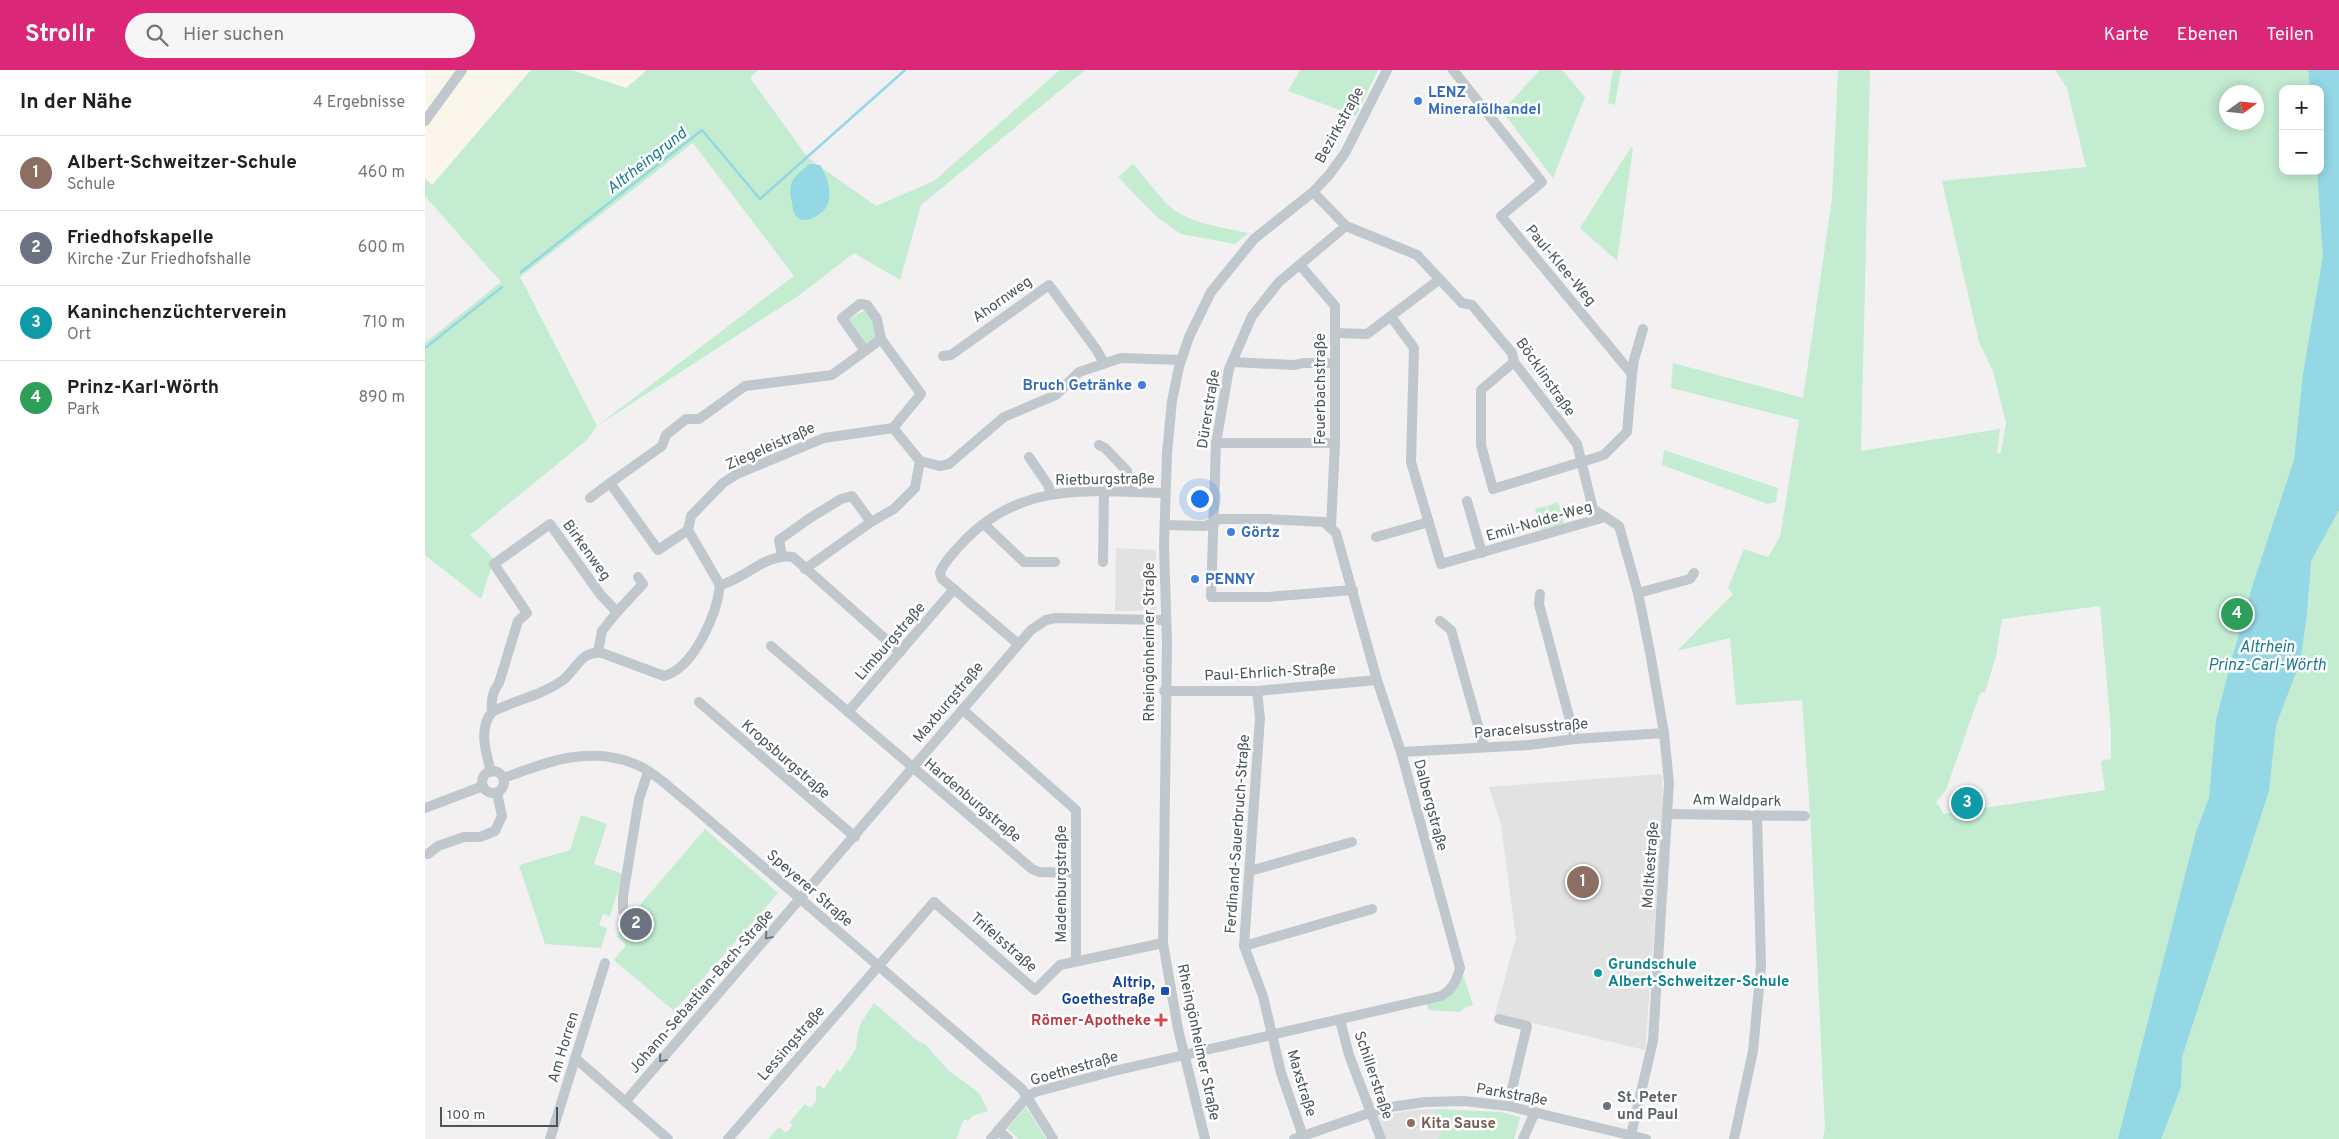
<!DOCTYPE html>
<html lang="de">
<head>
<meta charset="utf-8">
<style>
	:root { --surface:#fff; --page:#f6f6f6; --text:#202124; --muted:#757577; --line:#e0e0e0; --accent:#db2777 }
	body { margin:0; font-family:Overpass,sans-serif; background:var(--page); color:var(--text) }
	.controls { position:absolute; right:15px; top:15px; display:grid; overflow:hidden; border-radius:10px; box-shadow:0 2px 12px #0003 }
	.controls button { width:45px; height:45px; display:grid; place-items:center; padding:0; border:0; border-bottom:1px solid var(--line); background:var(--surface); color:var(--text); font:25px sans-serif }
	.compass { position:absolute; left:1794px; top:15px; width:45px; height:45px; border-radius:50%; background:var(--surface); box-shadow:0 2px 12px #0003; rotate:75deg }
	.scale { position:absolute; left:15px; bottom:12px; width:118px; box-sizing:border-box; padding-left:5px; border:2px solid #4a545c; border-top:0; font-size:14px; line-height:18px; white-space:nowrap; color:#4a545c; -webkit-text-stroke:4px #fff; paint-order:stroke }
	.you { position:absolute; left:774px; top:428px; width:18px; height:18px; margin:-12px; border:4px solid #fff; border-radius:50%; background:#1a73e8; box-shadow:0 0 0 8px #1a73e833 }
	.badge { display:grid; place-items:center; width:32px; height:32px; border-radius:50%; background:var(--accent); color:#fff; font-size:16px; font-weight:700 }
	.pin { position:absolute; translate:-50% -50%; border:2px solid #fff; box-shadow:0 1px 5px #0006 }
	.list { margin:0; padding:0; list-style:none }
	h2 { display:flex; justify-content:space-between; align-items:center; height:65px; margin:0; padding:0 20px; font-size:21px }
	h2 small { font-size:16px; font-weight:400; color:var(--muted) }
	.list li { display:grid; grid-template-columns:32px 1fr auto; gap:15px; align-items:center; box-sizing:border-box; height:75px; padding:0 20px; border-top:1px solid var(--line) }
	.list b { display:block; font-size:19px; white-space:nowrap }
	.list p { margin:0; font-size:16px; white-space:nowrap; color:var(--muted) }
	.list em { font-size:16px; font-style:normal; color:var(--muted) }
	.icon { flex:none; width:28px; height:28px; fill:none; stroke:currentColor; stroke-width:2; stroke-linecap:round; stroke-linejoin:round }
	.map { position:relative; flex:none; width:1914px; height:1069px; overflow:hidden }
	header { display:flex; align-items:center; gap:30px; box-sizing:border-box; height:70px; padding:0 25px; background:var(--accent); color:#fff }
	header strong { font-size:24px }
	nav { display:flex; gap:28px; margin-inline-start:auto; font-size:18px }
	.search { width:350px; height:45px; background:var(--page); display:flex; align-items:center; gap:12px; box-sizing:border-box; padding:0 18px; border-radius:28px; color:var(--muted); font-size:19px }
	main { display:flex }
	aside { flex:1; background:var(--surface) }
	.map>svg:first-child { display:block }
	.commercial { fill:#fbf6ec }
	.education { fill:#e3e2e2 }
	.green { fill:#c3ecd1; fill-rule:evenodd }
	.water { fill:#94d7e5 }
	.lines { fill:none; stroke-linecap:round; stroke-linejoin:round }
	.stream { stroke:#94d7e5; stroke-width:2.5 }
	.minor { stroke:#c0c8ce; stroke-width:10 }
	.oneway { stroke:#6d777e }
	.shop-dot { fill:#3f7fe0; stroke:#fff; stroke-width:2 }
	.culture-dot { fill:#0f9aa8; stroke:#fff; stroke-width:2 }
	.transit-dot { fill:#1a4fb4; stroke:#fff; stroke-width:2 }
	.health-dot { fill:#e0444e; stroke:#fff; stroke-width:2 }
	.worship-dot { fill:#6b7280; stroke:#fff; stroke-width:2 }
	.education-dot { fill:#8d6e63; stroke:#fff; stroke-width:2 }
	.labels { text-anchor:middle; stroke-width:5; stroke-linejoin:round; paint-order:stroke }
	.shop-label { font-size:15px; font-weight:bold; fill:#366cbe; stroke:#fff; text-anchor:start }
	.street-label { font-size:15px; fill:#4a545c; stroke:#fff }
	.culture-label { font-size:15px; font-weight:bold; fill:#0d838f; stroke:#fff; text-anchor:start }
	.transit-label { font-size:15px; font-weight:bold; fill:#164399; stroke:#fff; text-anchor:end }
	.health-label { font-size:15px; font-weight:bold; fill:#be3a42; stroke:#fff; text-anchor:end }
	.worship-label { font-size:15px; font-weight:bold; fill:#5b616d; stroke:#fff; text-anchor:start }
	.education-label { font-size:15px; font-weight:bold; fill:#785e54; stroke:#fff; text-anchor:start }
	.water-label { font-size:16px; font-style:italic; fill:#187c91; stroke:#fff }
</style>
</head>
<body>
<header>
<strong>Strollr</strong>
<div class="search"><svg class="icon" aria-label="search" viewBox="0 0 24 24"><circle cx="10" cy="10" r="6"/><path d="M15 15l6 6"/></svg>Hier suchen</div>
<nav><a>Karte</a><a>Ebenen</a><a>Teilen</a></nav>
</header>
<main>
<aside>
<h2>In der Nähe<small>4 Ergebnisse</small></h2>
<ul class="list">
<li><span class="badge" style="background:#8d6e63">1</span><div><b>Albert-Schweitzer-Schule</b><p>Schule</p></div><em>460 m</em></li>
<li><span class="badge" style="background:#6b7280">2</span><div><b>Friedhofskapelle</b><p>Kirche · Zur Friedhofshalle</p></div><em>600 m</em></li>
<li><span class="badge" style="background:#0f9aa8">3</span><div><b>Kaninchenzüchterverein</b><p>Ort</p></div><em>710 m</em></li>
<li><span class="badge" style="background:#2e9e5b">4</span><div><b>Prinz-Karl-Wörth</b><p>Park</p></div><em>890 m</em></li>
</ul>
</aside>
<div class="map">
<svg width="1914" height="1069" viewBox="0 0 1914 1069">
	<rect width="100%" height="100%" fill="#f2f0f1"/>
	<g class="commercial">
		<polygon points="0,0 106,0 7,116 0,108"/>
		<polygon points="147,0 222,0 202,18"/>
	</g>
	<g class="education">
		<polygon points="691,478 731,480 731,541 690,541"/>
		<polygon points="1237,704 1238,743 1220,980 1070,944 1091,868 1076,755 1064,717"/>
		<polygon points="1011,1039 1018,1059 1013,1069 961,1069 953,1046 988,1040"/>
	</g>
	<g class="green">
		<path d="M 106,0 L 147,0 L 201,18 L 222,0 L 333,0 L 325,8 L 383,88 L 451,136 L 509,111 L 635,0 L 660,0 L 496,135 L 475,210 L 429,183 L 373,226 L 172,356 L 162,370 L 45,465 L 69,489 L 56,529 L 0,485 L 0,273 L 76,212 L 0,126 L 0,108 L 7,115 ZM 268,73 L 369,206 L 172,356 L 95,207 Z"/>
		<polygon points="875,0 953,0 931,46 863,21"/>
		<polygon points="1115,0 1137,0 1160,27 1128,108 1077,41"/>
		<polygon points="1188,0 1196,0 1190,35 1183,33"/>
		<path d="M 1413,0 L 1445,0 L 1436,381 L 1575,359 L 1572,383 L 1576,382 L 1581,353 L 1568,301 L 1554,272 L 1517,111 L 1661,97 L 1642,18 L 1630,0 L 1883,0 L 1885,19 L 1858,19 L 1858,101 L 1892,101 L 1895,137 L 1914,128 L 1914,1069 L 1398,1069 L 1400,1057 L 1385,743 L 1377,630 L 1311,635 L 1305,568 L 1252,581 L 1308,524 L 1303,518 L 1319,479 L 1343,487 L 1355,467 L 1374,350 L 1246,318 L 1248,293 L 1378,328 L 1407,129 ZM 1802,22 L 1832,22 L 1832,52 L 1802,52 ZM 1675,536 L 1686,659 L 1686,689 L 1676,691 L 1680,720 L 1519,744 L 1511,732 L 1521,720 L 1555,623 L 1560,622 L 1571,586 L 1577,549 Z"/>
		<polygon points="1206,77 1208,78 1192,191 1155,158"/>
		<path d="M 708,94 C 720,107 731,123 743,135 C 764,154 797,157 823,163 L 810,174 L 756,164 L 732,147 L 693,107 Z"/>
		<polygon points="440,240 452,255 455,269 440,279 422,250"/>
		<polygon points="1239,380 1353,418 1351,432 1343,434 1237,395"/>
		<polygon points="1133,432 1139,453 1128,457 1122,436"/>
		<polygon points="1121,436 1127,457 1116,460 1110,439"/>
		<polygon points="156,745 182,754 169,794 198,804 185,846 178,844 174,855 182,858 176,878 120,874 94,795 145,780"/>
		<polygon points="280,759 353,823 249,941 189,890 201,875 192,867 195,859 209,842"/>
		<path d="M 1038,905 L 1048,935 L 1040,937 L 1035,942 L 1003,940 L 1002,933 C 1020,929 1032,924 1038,905 Z"/>
		<path d="M 449,933 L 494,972 L 500,974 L 523,1000 L 554,1023 L 563,1041 L 547,1046 L 543,1051 L 540,1049 C 534,1055 536,1063 531,1069 L 343,1069 L 354,1057 L 361,1063 L 368,1055 L 365,1052 L 380,1034 L 385,1038 L 391,1032 L 391,1018 L 394,1015 L 399,1019 L 412,999 L 415,1002 C 418,999 430,981 431,978 C 433,970 430,965 435,958 L 434,956 Z"/>
		<polygon points="601,1037 621,1069 594,1069 582,1059"/>
		<polygon points="1011,1039 1076,1042 1095,1047 1089,1069 1013,1069 1018,1059"/>
	</g>
	<g class="water">
		<polygon points="1883,0 1914,0 1914,440 1886,491 1882,544 1875,592 1851,655 1844,721 1757,987 1756,1017 1736,1069 1693,1069 1771,762 1784,728 1791,650 1805,596 1827,517 1869,390 1878,304 1898,186 1892,101 1895,101 1895,19 1885,19"/>
		<path d="M 384,94 L 395,95 C 402,106 407,120 403,133 C 400,143 381,156 372,147 C 368,144 368,138 367,133 C 362,110 369,108 384,94 Z"/>
	</g>
	<g class="lines">
		<g class="stream">
			<polyline points="96,202 277,60 335,129 480,0"/>
			<polyline points="0,278 77,217"/>
		</g>
		<g class="minor">
			<polyline points="1028,0 1117,112 1076,146 1207,304 1202,362 1179,385 1068,419 1056,375 1056,320 1089,292"/>
			<polyline points="0,51 37,0"/>
			<polyline points="888,122 921,156 992,185 1037,233 1047,235 1087,283 1089,292 1152,374 1168,439 1194,456 1213,523 1225,582 1239,663 1244,713 1228,971 1205,1069"/>
			<polyline points="921,156 854,212 827,246 804,299 791,373 786,527 843,527 928,520"/>
			<polyline points="875,195 910,236 910,373 906,457"/>
			<polyline points="967,248 989,278 986,392 1016,494 1180,447"/>
			<polyline points="910,263 942,264 1015,209"/>
			<polyline points="456,269 440,281 417,248 435,234 442,235 452,249 456,269 496,324 468,358"/>
			<polyline points="518,286 526,285 624,215 671,279 679,293"/>
			<polyline points="807,292 870,295 878,293 910,293"/>
			<polyline points="1207,304 1209,290 1218,259"/>
			<polyline points="791,373 910,373"/>
			<polyline points="674,375 680,378 702,401 704,422"/>
			<polyline points="604,387 623,415 626,424"/>
			<polyline points="165,428 185,413"/>
			<polyline points="1042,431 1057,483"/>
			<polyline points="559,454 599,492 630,492"/>
			<polyline points="263,460 233,480 185,413 237,376 241,365 261,349 274,349 320,316 407,305 440,281"/>
			<polyline points="951,467 1004,452"/>
			<polyline points="357,485 354,470 385,448 416,429 427,426 446,452 469,439 490,418 495,391"/>
			<polyline points="678,492 679,422"/>
			<polyline points="380,499 446,452"/>
			<path d="M 295,515 C 320,509 342,482 368,487 L 475,582"/>
			<polyline points="1213,523 1265,509 1269,503"/>
			<polyline points="1115,524 1114,534 1150,669"/>
			<polyline points="192,542 218,514 213,507"/>
			<polyline points="1015,551 1026,560 1059,677"/>
			<path d="M 592,573 L 517,509 L 515,503 C 519,491 532,479 540,470 C 598,411 665,421 740,423"/>
			<polyline points="346,576 607,799 614,802 651,803"/>
			<polyline points="739,621 832,621 952,610"/>
			<polyline points="832,621 835,648 819,876 838,926 856,1003 879,1069"/>
			<polyline points="274,632 430,767"/>
			<polyline points="537,639 651,740 651,891"/>
			<path d="M 67,642 C 66,630 67,623 74,613 L 93,551 L 102,543 L 69,494 L 125,454 L 175,524 L 192,542 L 177,561 L 173,582"/>
			<polyline points="423,642 529,519"/>
			<polyline points="976,682 1104,675 1150,669 1239,663"/>
			<circle cx="68" cy="712" r="11"/>
			<path d="M 66,702 C 61,682 53,659 67,642 C 90,630 116,626 138,610 C 152,599 156,580 177,583 L 239,606 C 269,598 292,544 295,515 L 263,460 L 266,446 L 298,413 L 312,404 L 399,368 L 468,358 L 495,391 L 515,396 L 524,394 L 579,347 L 631,325 L 654,302 L 696,288 L 756,290"/>
			<path d="M 79,708 C 121,692 165,675 210,694 C 230,702 249,722 266,735 L 597,1019 L 628,1069"/>
			<polyline points="0,738 58,716"/>
			<polyline points="1243,744 1380,746"/>
			<polyline points="3,784 13,776 39,767 55,767 70,761 77,746 72,723"/>
			<polyline points="825,801 927,772"/>
			<polyline points="198,841 198,826 214,729 223,702"/>
			<polyline points="819,876 947,839"/>
			<polyline points="1074,949 1102,956 1083,1036"/>
			<polyline points="915,950 924,985 956,1069"/>
			<polyline points="150,988 243,1069"/>
			<polyline points="200,1032 606,560 621,550 631,548 740,550"/>
			<polyline points="573,1060 583,1069"/>
			<polyline points="125,1069 180,893"/>
			<polyline points="303,1069 509,832 610,920 635,895 738,873"/>
			<path d="M 566,1069 L 602,1027 L 610,1022 L 689,1001 L 1016,926 C 1028,919 1031,912 1035,898 L 976,682 L 952,610 L 911,463 L 899,452 L 841,449 L 795,449 L 780,456 L 740,455"/>
			<polyline points="780,1069 753,959 738,873 742,573 739,476 742,383 747,331 754,297 764,267 786,222 829,169 888,122 904,105 920,83 962,0"/>
			<polyline points="869,1069 959,1038 1000,1032 1039,1031 1083,1036 1221,1069"/>
			<polyline points="1098,1069 1110,1042"/>
			<polyline points="1309,1069 1328,981 1336,896 1332,746"/>
		</g>
	</g>
	<defs><path id="oneway-chevron" d="M-2-3.5L2.5 0L-2 3.5" fill="none" stroke-width="1.6" stroke-linecap="round" stroke-linejoin="round" transform="scale(1.25)"/></defs>
	<g class="oneway">
		<use href="#oneway-chevron" transform="translate(343 866) rotate(131)"/>
		<use href="#oneway-chevron" transform="translate(237 989) rotate(131)"/>
	</g>
	<g class="shop-dot">
		<circle cx="993" cy="31" r="5"/>
		<circle cx="717" cy="315" r="5"/>
		<circle cx="806" cy="462" r="5"/>
		<circle cx="770" cy="509" r="5"/>
	</g>
	<circle class="culture-dot" cx="1173" cy="903" r="5"/>
	<rect class="transit-dot" x="735" y="916" width="10" height="10" rx="2.5"/>
	<path class="health-dot" d="M733.5 942.5h5v5h5v5h-5v5h-5v-5h-5v-5h5z"/>
	<circle class="worship-dot" cx="1182" cy="1036" r="5"/>
	<circle class="education-dot" cx="986" cy="1053" r="5"/>
	<g class="labels">
		<g class="shop-label">
			<text x="1003" y="27">LENZ<tspan x="1003" dy="17">Mineralölhandel</tspan></text>
			<text x="707" y="320" text-anchor="end">Bruch Getränke</text>
			<text x="816" y="467">Görtz</text>
			<text x="780" y="514">PENNY</text>
		</g>
		<g class="street-label">
			<text transform="translate(914 55) rotate(-61)" y="5">Bezirkstraße</text>
			<text transform="translate(1136 195) rotate(50)" y="5">Paul-Klee-Weg</text>
			<text transform="translate(577 229) rotate(-35)" y="5">Ahornweg</text>
			<text transform="translate(1121 307) rotate(55)" y="5">Böcklinstraße</text>
			<text transform="translate(895 319) rotate(-90)" y="5">Feuerbachstraße</text>
			<text transform="translate(783 339) rotate(-81)" y="5">Dürerstraße</text>
			<text transform="translate(345 376) rotate(-24)" y="5">Ziegeleistraße</text>
			<text transform="translate(680 409) rotate(-1)" y="5">Rietburgstraße</text>
			<text transform="translate(1114 451) rotate(-16)" y="5">Emil-Nolde-Weg</text>
			<text transform="translate(162 480) rotate(54)" y="5">Birkenweg</text>
			<text transform="translate(465 571) rotate(-49)" y="5">Limburgstraße</text>
			<text transform="translate(724 572) rotate(-90)" y="5">Rheingönheimer Straße</text>
			<text transform="translate(845 602) rotate(-3)" y="5">Paul-Ehrlich-Straße</text>
			<text transform="translate(523 632) rotate(-50)" y="5">Maxburgstraße</text>
			<text transform="translate(1106 658) rotate(-5)" y="5">Paracelsusstraße</text>
			<text transform="translate(361 689) rotate(41)" y="5">Kropsburgstraße</text>
			<text transform="translate(548 730) rotate(40)" y="5">Hardenburgstraße</text>
			<text transform="translate(1312 730) rotate(1)" y="5">Am Waldpark</text>
			<text transform="translate(1006 735) rotate(75)" y="5">Dalbergstraße</text>
			<text transform="translate(812 764) rotate(-86)" y="5">Ferdinand-Sauerbruch-Straße</text>
			<text transform="translate(1225 795) rotate(-86)" y="5">Moltkestraße</text>
			<text transform="translate(636 814) rotate(-90)" y="5">Madenburgstraße</text>
			<text transform="translate(385 818) rotate(41)" y="5">Speyerer Straße</text>
			<text transform="translate(579 872) rotate(41)" y="5">Trifelsstraße</text>
			<text transform="translate(276 921) rotate(-49)" y="5">Johann-Sebastian-Bach-Straße</text>
			<text transform="translate(774 972) rotate(78)" y="5">Rheingönheimer Straße</text>
			<text transform="translate(366 973) rotate(-49)" y="5">Lessingstraße</text>
			<text transform="translate(138 977) rotate(-73)" y="5">Am Horren</text>
			<text transform="translate(649 998) rotate(-16)" y="5">Goethestraße</text>
			<text transform="translate(949 1005) rotate(71)" y="5">Schillerstraße</text>
			<text transform="translate(877 1013) rotate(73)" y="5">Maxstraße</text>
			<text transform="translate(1087 1024) rotate(10)" y="5">Parkstraße</text>
		</g>
		<g class="culture-label">
			<text x="1183" y="899">Grundschule<tspan x="1183" dy="17">Albert-Schweitzer-Schule</tspan></text>
		</g>
		<g class="transit-label">
			<text x="730" y="917">Altrip,<tspan x="730" dy="17">Goethestraße</tspan></text>
		</g>
		<g class="health-label">
			<text x="726" y="955">Römer-Apotheke</text>
		</g>
		<g class="worship-label">
			<text x="1192" y="1032">St. Peter<tspan x="1192" dy="17">und Paul</tspan></text>
		</g>
		<g class="education-label">
			<text x="996" y="1058">Kita Sause</text>
		</g>
		<g class="water-label">
			<text transform="translate(221 90) rotate(-38)" y="6">Altrheingrund</text>
			<text x="1842" y="582">Altrhein<tspan x="1842" dy="18">Prinz-Carl-Wörth</tspan></text>
		</g>
	</g>
</svg>
<div class="controls">
<button>+</button>
<button>−</button>
</div>
<svg class="compass" viewBox="-18 -18 36 36"><path d="M0-13l5 13h-10z" fill="#e53935"/><path d="M0 13l5-13h-10z" fill="#757577"/></svg>
<div class="scale">100 m</div>
<div class="you"></div>
<div class="pin badge" style="left:1158px;top:812px;background:#8d6e63">1</div>
<div class="pin badge" style="left:211px;top:854px;background:#6b7280">2</div>
<div class="pin badge" style="left:1542px;top:733px;background:#0f9aa8">3</div>
<div class="pin badge" style="left:1812px;top:544px;background:#2e9e5b">4</div>
</div>
</main>
</body>
</html>
